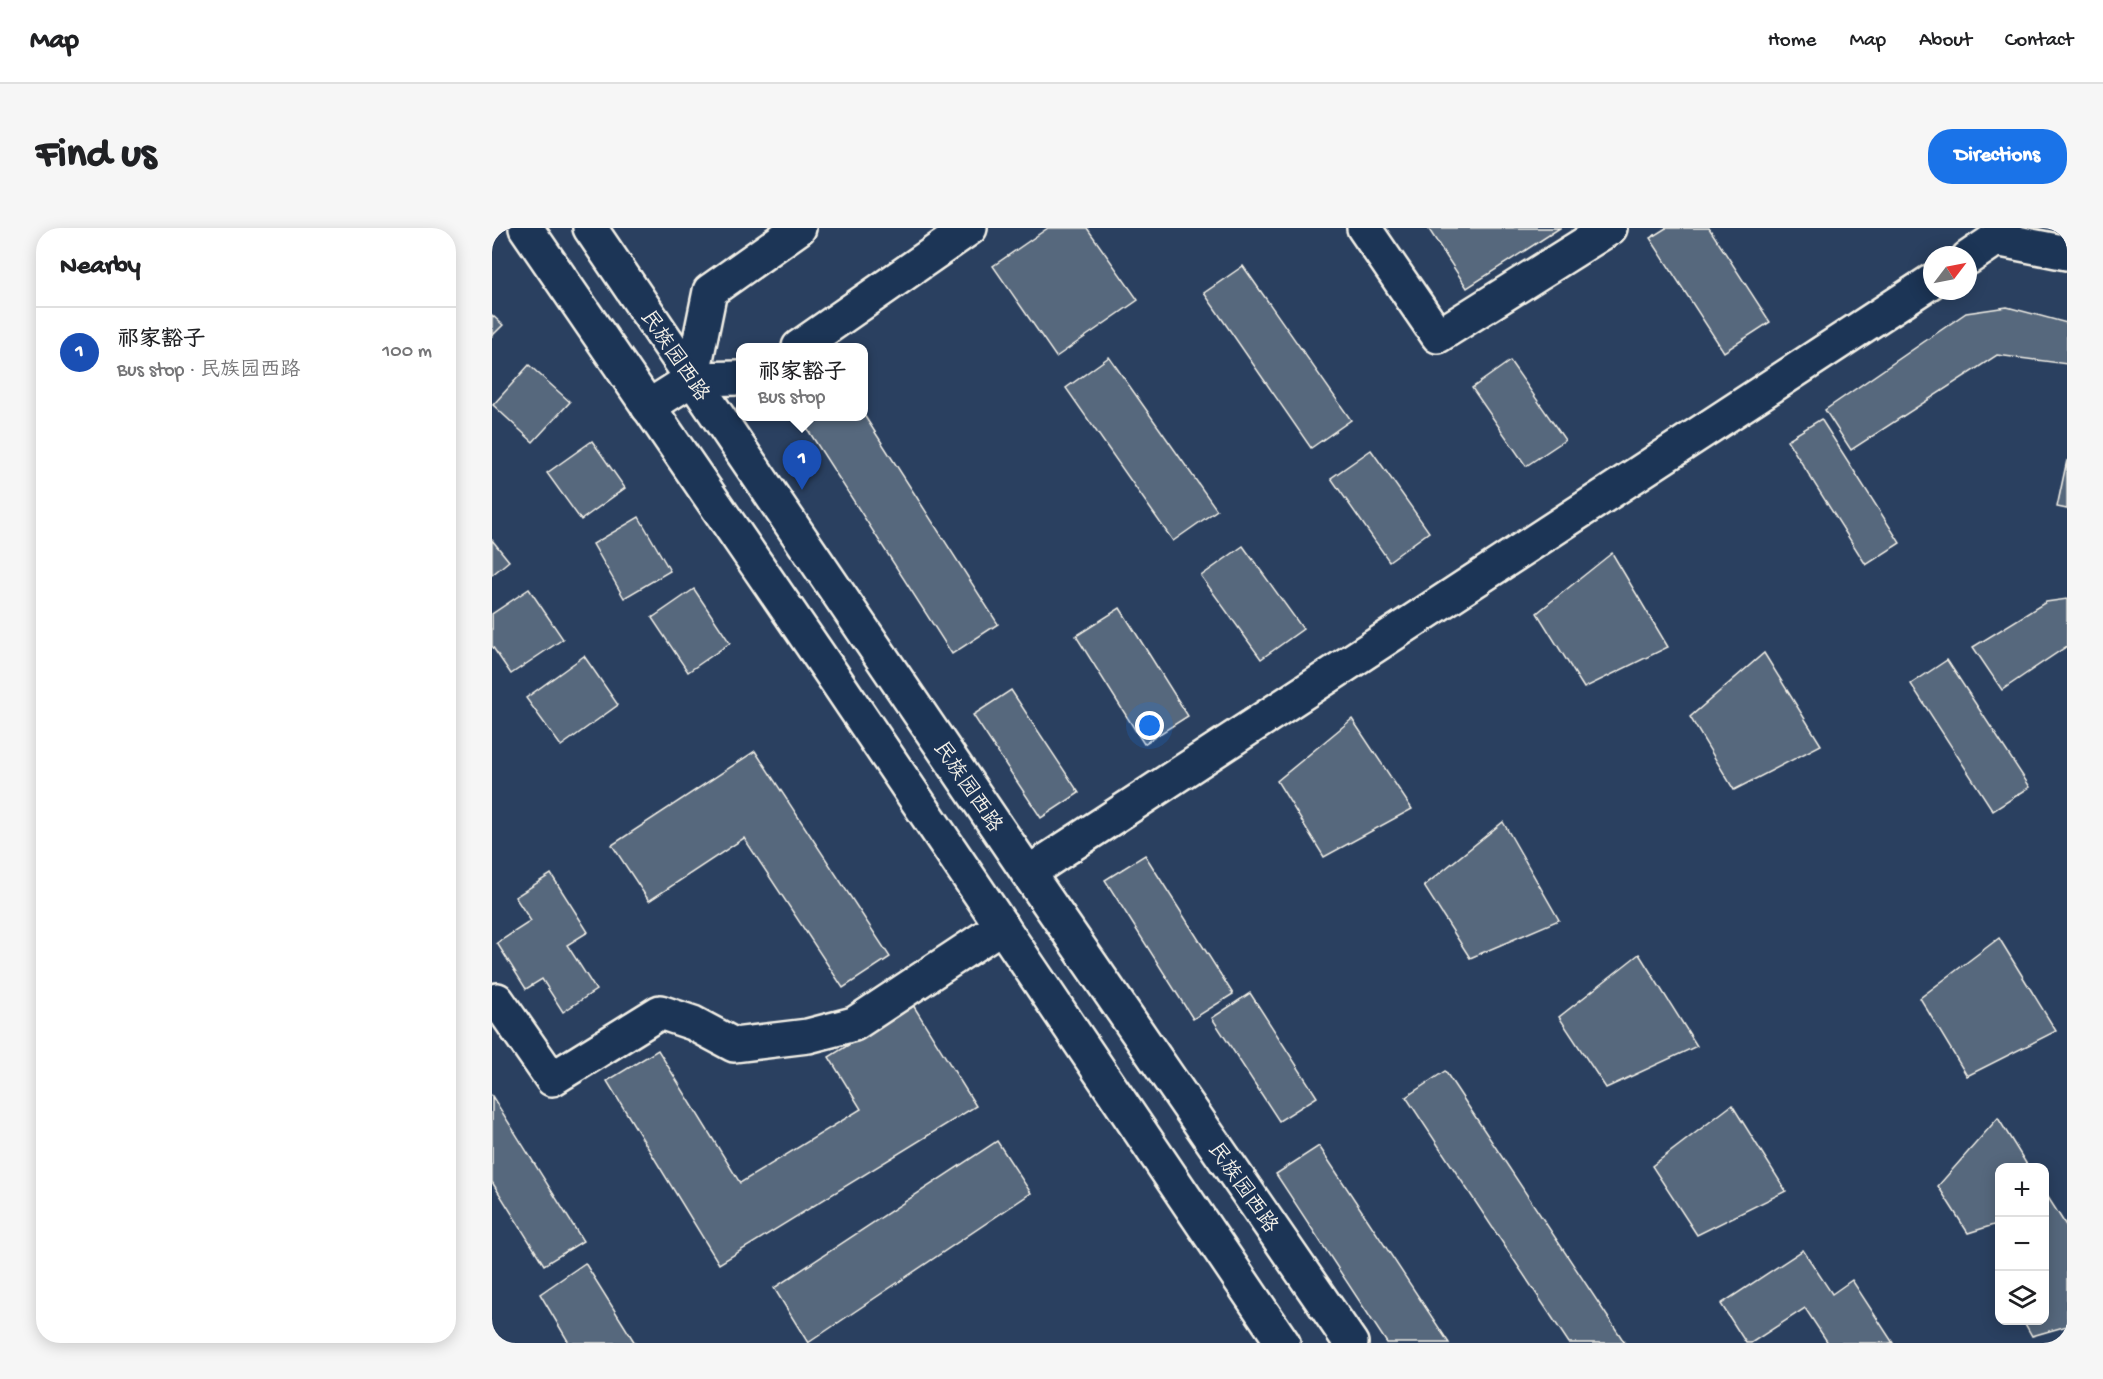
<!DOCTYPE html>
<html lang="en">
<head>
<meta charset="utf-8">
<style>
	:root { --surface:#fff; --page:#f6f6f6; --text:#202124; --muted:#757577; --line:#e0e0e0; --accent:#1a73e8 }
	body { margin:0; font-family:"Gochi Hand","LXGW WenKai TC",sans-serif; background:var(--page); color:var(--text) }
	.controls { position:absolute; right:18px; bottom:18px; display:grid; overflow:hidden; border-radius:12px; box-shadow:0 3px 15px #0003 }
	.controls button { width:54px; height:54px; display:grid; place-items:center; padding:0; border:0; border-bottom:2px solid var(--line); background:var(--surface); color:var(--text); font:30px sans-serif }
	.compass { position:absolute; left:1431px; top:18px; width:54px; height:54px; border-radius:50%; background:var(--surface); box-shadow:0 3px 15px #0003; rotate:58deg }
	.you { position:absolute; left:658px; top:498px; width:21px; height:21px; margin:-15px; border:4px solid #fff; border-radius:50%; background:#1a73e8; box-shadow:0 0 0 9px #1a73e833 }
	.badge { display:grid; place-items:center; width:39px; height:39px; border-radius:50%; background:var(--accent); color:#fff; font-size:20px; font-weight:700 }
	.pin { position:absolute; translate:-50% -50px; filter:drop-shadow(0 2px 3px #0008) }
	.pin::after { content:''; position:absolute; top:32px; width:21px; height:18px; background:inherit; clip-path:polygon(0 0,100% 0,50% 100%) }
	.popup { position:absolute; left:244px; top:115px; width:132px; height:78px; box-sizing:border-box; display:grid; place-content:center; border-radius:12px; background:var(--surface); filter:drop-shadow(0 2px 4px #0005); font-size:20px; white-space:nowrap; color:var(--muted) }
	.popup b { font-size:22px; color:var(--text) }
	.popup::after { content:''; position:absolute; left:50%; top:100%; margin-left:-12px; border:12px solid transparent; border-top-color:var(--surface) }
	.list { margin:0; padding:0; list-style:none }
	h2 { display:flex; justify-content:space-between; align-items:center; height:78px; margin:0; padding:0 24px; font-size:26px }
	h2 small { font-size:20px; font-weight:400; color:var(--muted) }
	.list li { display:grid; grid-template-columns:39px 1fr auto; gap:18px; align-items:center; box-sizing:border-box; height:90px; padding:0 24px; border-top:2px solid var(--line) }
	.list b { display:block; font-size:22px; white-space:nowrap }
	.list p { margin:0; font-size:20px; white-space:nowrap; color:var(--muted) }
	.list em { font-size:20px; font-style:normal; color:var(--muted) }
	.icon { flex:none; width:33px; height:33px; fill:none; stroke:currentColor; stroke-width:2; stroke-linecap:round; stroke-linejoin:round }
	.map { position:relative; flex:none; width:1575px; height:1115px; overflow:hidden; border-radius:24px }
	header { display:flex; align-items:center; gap:36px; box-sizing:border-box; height:84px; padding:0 30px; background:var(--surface); border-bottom:2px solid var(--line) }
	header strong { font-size:28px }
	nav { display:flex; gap:33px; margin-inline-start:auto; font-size:21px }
	.intro { display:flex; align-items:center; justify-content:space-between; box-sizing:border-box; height:144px; padding:0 36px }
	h1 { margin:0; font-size:42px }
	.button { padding:15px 27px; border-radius:24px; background:var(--accent); color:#fff; font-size:21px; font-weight:700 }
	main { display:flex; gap:36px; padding:0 36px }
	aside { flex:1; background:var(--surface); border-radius:24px; box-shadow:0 3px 15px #0003 }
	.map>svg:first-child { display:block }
	.building { fill:#56677d; stroke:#f4f1e8; stroke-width:1.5 }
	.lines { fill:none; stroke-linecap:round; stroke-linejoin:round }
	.minor-casing { stroke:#f4f1e8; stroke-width:38 }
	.major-casing { stroke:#f4f1e8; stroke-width:38 }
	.minor { stroke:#1d3557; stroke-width:33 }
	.major { stroke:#1d3557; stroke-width:33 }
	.labels { text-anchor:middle; stroke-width:6; stroke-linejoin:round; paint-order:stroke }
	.street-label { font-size:21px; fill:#f4f1e8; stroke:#1d3557 }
</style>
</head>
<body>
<header>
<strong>Map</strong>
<nav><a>Home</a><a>Map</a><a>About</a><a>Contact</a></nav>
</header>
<div class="intro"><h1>Find us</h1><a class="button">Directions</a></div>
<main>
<aside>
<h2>Nearby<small></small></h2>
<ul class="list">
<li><span class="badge" style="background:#1a4fb4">1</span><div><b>祁家豁子</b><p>Bus stop · 民族园西路</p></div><em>100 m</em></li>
</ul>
</aside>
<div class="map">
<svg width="1575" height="1115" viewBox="0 0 1575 1115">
	<rect width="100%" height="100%" fill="#2a4060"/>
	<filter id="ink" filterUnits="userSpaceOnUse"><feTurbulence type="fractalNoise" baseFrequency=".0167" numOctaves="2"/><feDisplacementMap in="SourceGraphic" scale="12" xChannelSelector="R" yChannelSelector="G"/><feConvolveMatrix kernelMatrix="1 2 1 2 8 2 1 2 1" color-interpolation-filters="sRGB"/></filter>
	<g filter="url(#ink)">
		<g class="building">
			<polygon points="556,0 595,0 646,72 564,129 501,38"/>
			<polygon points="936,0 1068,0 975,60"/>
			<polygon points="1174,0 1217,0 1278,94 1232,124 1158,10"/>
			<polygon points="751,38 859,192 819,220 712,65"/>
			<polygon points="1515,79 1575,95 1575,136 1505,127 1359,222 1333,182 1474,85"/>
			<polygon points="0,87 11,97 0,108"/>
			<polygon points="617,129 725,282 681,313 574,160"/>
			<polygon points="1018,133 1073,212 1034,238 980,160"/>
			<polygon points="37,137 78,174 41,214 1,177"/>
			<polygon points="372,187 506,396 460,426 307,188 372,188"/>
			<polygon points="1329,191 1408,315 1374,337 1295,212"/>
			<polygon points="100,213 133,260 89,292 55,245"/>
			<polygon points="879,222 937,304 897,333 839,250"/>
			<polygon points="1575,232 1575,281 1565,279"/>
			<polygon points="147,289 178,343 132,370 101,316"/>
			<polygon points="0,312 17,333 0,347"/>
			<polygon points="751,318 811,401 769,431 709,348"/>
			<polygon points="1120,325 1176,419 1092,460 1045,385"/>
			<polygon points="37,361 71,411 19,446 0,418 0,386"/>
			<polygon points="202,361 238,415 196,444 160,390"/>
			<polygon points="1575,371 1575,418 1510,462 1481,419 1554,374"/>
			<polygon points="628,380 696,488 652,516 584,408"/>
			<polygon points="1272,425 1329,517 1242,562 1198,489"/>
			<polygon points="92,428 126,477 69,518 34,470"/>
			<polygon points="1455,432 1538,559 1501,583 1419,456"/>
			<polygon points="519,462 587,565 549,590 481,487"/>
			<polygon points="860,491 920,581 832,629 785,553"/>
			<polygon points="263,523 398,729 351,760 252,610 157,673 120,617"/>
			<polygon points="1011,594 1067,692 978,730 932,658"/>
			<polygon points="653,627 741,766 701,791 613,652"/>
			<polygon points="59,646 96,704 75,717 104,762 71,784 50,751 34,761 5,715 39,693 23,669"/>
			<polygon points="1507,710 1564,803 1475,848 1428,770"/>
			<polygon points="1147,726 1205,818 1114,860 1067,789"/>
			<polygon points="758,765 825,869 787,893 720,790"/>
			<polygon points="421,777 484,878 227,1036 115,853 166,822 248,955 369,881 337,829"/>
			<polygon points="953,843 1133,1115 1077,1115 914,869"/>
			<polygon points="0,868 91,1013 52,1037 0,954"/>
			<polygon points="1240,877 1294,963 1205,1007 1160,938"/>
			<polygon points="1506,890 1537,940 1508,940 1508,995 1476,1005 1446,958"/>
			<polygon points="505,913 539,965 316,1115 282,1060"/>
			<polygon points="827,918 957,1115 895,1115 784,946"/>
			<polygon points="1552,963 1575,999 1575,1098 1540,1108 1531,1092 1552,1092"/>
			<polygon points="1311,1022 1340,1066 1360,1052 1401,1115 1336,1115 1313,1080 1259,1115 1254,1115 1229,1076"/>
			<polygon points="93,1035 143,1115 77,1115 48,1066"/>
		</g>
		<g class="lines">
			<defs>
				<g id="minor">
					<polyline points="872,0 946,108 1118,0"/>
					<polyline points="1476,30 1504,11 1575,25"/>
					<polyline points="307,119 478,0"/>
					<polyline points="200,151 218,63 307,0"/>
					<polyline points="156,179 200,151 248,150"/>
					<polyline points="536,645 1440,53"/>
					<polyline points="0,776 5,772 60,851 168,784 201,795 242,817 316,808 362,796 510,698"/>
				</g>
				<g id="major">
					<polyline points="34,0 339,445 791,1115"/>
					<polyline points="98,0 536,645 859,1115"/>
				</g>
			</defs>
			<use href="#minor" class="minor-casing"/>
			<use href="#major" class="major-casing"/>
			<use href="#minor" class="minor"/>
			<use href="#major" class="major"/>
		</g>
	</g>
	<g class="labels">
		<g class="street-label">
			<text transform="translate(184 127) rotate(56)" y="7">民族园西路</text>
			<text transform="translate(477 558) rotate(56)" y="7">民族园西路</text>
			<text transform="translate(752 959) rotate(55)" y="7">民族园西路</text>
		</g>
	</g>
</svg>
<div class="controls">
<button>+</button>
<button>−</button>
<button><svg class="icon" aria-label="layers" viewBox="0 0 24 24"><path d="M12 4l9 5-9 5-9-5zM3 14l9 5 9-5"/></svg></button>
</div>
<svg class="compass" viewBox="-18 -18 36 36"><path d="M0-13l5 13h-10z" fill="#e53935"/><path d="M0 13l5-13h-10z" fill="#757577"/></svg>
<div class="you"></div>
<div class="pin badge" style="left:310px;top:262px;background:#1a4fb4">1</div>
<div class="popup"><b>祁家豁子</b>Bus stop</div>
</div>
</main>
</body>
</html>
